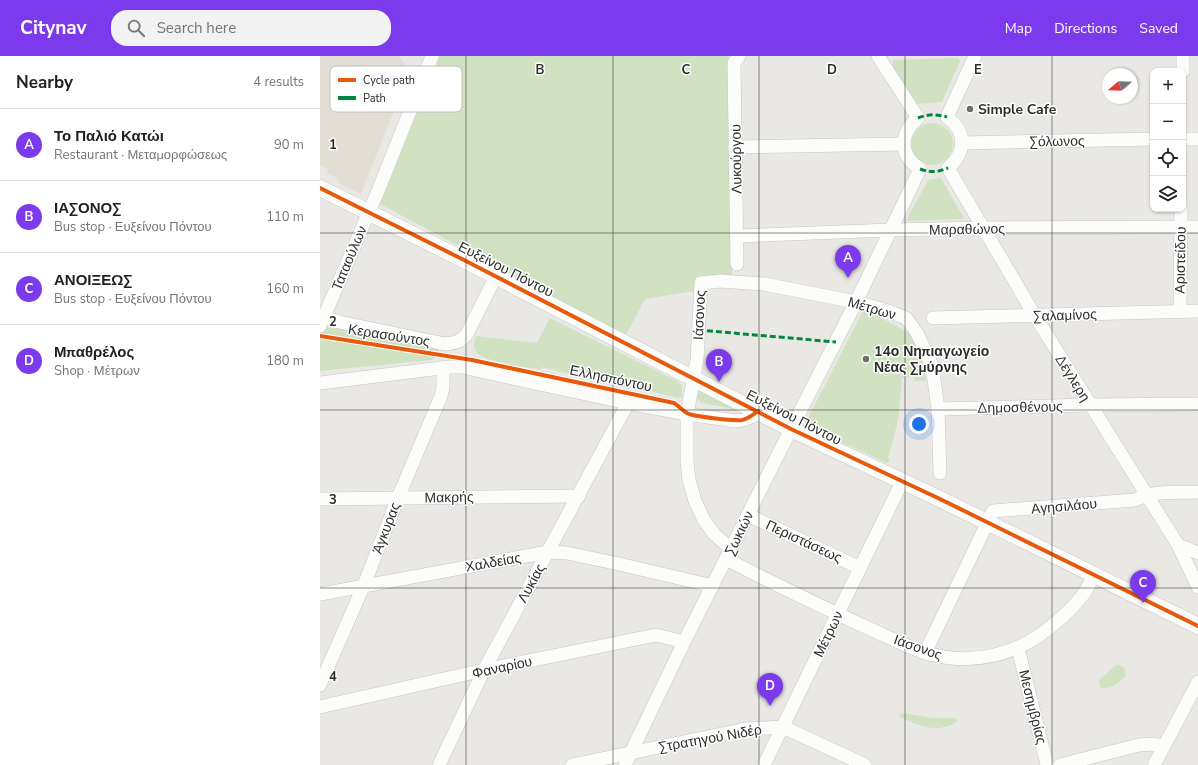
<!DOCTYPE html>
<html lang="en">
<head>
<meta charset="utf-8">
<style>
	:root { --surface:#fff; --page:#f2f2f2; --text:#202124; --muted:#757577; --line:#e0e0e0; --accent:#7c3aed }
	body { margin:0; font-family:"Nunito Sans",sans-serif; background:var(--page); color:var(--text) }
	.controls { position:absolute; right:12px; top:12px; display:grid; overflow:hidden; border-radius:8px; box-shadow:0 1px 3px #0004 }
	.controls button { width:36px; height:36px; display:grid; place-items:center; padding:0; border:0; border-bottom:1px solid var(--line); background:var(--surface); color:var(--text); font:20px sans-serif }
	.compass { position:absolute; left:782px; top:12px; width:36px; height:36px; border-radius:50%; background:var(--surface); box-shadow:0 1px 3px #0004; rotate:251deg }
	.you { position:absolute; left:599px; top:368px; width:14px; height:14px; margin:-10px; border:3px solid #fff; border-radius:50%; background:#1a73e8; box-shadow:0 0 0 6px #1a73e833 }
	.badge { display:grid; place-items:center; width:26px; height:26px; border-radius:50%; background:var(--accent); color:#fff; font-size:13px; font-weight:700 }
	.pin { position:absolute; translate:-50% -33px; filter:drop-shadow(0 1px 2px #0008) }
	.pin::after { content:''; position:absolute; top:21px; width:14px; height:12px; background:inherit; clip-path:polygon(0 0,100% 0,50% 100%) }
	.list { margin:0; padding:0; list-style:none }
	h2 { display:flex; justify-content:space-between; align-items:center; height:52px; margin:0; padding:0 16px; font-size:17px }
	h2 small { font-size:13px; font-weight:400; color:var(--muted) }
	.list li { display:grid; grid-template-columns:26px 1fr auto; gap:12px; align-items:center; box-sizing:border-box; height:72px; padding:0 16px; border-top:1px solid var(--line) }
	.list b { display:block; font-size:15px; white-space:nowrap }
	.list p { margin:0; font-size:13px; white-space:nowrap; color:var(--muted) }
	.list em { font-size:13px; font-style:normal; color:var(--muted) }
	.icon { flex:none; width:22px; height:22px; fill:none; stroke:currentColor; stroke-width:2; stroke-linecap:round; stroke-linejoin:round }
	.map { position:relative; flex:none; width:878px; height:709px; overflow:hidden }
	header { display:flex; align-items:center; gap:24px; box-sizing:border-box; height:56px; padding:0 20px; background:var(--accent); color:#fff }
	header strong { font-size:19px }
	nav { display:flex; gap:22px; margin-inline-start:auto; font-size:14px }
	.search { width:280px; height:36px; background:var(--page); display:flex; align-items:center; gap:10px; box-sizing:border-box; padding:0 14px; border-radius:16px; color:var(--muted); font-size:15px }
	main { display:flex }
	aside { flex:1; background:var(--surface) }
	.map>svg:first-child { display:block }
	.education { fill:#e3ded4 }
	.green { fill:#d0e2c1 }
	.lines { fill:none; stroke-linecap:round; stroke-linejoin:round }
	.minor-casing { stroke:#c7c6c7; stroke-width:14 }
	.tertiary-casing { stroke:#c7c6c7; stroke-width:17 }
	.minor { stroke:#fcfcfb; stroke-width:13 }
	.tertiary { stroke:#fcfcfb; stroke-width:16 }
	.quiet { stroke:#00873e; stroke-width:3; stroke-dasharray:6 3; stroke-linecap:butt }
	.cycleway-casing { stroke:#fff; stroke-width:6 }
	.cycleway { stroke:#e8590c; stroke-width:4 }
	.grid { fill:none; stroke:#2d2d2d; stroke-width:1; stroke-opacity:0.55 }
	.poi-dot { fill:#6f6e6d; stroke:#fff; stroke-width:1.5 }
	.labels { text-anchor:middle; stroke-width:3; stroke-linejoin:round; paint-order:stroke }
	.poi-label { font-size:14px; font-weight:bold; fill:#2d2d2d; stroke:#fff; text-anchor:start }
	.street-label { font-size:14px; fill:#2d2d2d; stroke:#fff }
	.key { fill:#fff; stroke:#c0c0c0; stroke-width:1 }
	.key-label { font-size:11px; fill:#2d2d2d }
	.grid-label { font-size:13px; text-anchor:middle; font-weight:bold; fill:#2d2d2d; stroke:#fff; stroke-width:3; stroke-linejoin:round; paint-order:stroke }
</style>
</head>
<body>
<header>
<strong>Citynav</strong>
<div class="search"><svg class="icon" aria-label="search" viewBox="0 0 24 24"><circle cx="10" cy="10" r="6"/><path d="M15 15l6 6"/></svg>Search here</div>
<nav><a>Map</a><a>Directions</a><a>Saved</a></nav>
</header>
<main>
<aside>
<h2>Nearby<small>4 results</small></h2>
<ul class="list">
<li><span class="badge">A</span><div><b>Το Παλιό Κατώι</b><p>Restaurant · Μεταμορφώσεως</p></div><em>90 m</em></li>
<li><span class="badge">B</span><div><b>ΙΑΣΟΝΟΣ</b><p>Bus stop · Ευξείνου Πόντου</p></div><em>110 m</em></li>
<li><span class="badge">C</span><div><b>ΑΝΟΙΞΕΩΣ</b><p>Bus stop · Ευξείνου Πόντου</p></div><em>160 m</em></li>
<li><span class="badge">D</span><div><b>Μπαθρέλος</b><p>Shop · Μέτρων</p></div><em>180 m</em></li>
</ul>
</aside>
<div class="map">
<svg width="878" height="709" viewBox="0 0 878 709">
	<rect width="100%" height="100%" fill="#eae8e5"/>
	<polygon class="education" points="0,0 79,0 90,15 41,138 18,127 17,122 7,117 8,113 0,109"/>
	<g class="green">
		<polygon points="120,0 409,0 412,219 376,222 375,235 325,243 306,279 60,148"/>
		<polygon points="638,2 640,5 622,46 596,48 572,9 573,4"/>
		<circle cx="612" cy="88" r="21"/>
		<polygon points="621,122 644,162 642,163 588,165 587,163 608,124"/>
		<path d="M 544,253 L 590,277 L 604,306 L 606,325 L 595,325 L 594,321 L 582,322 L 578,365 L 568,402 L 570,403 L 567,407 C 540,394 511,383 486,366 Z"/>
		<path d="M 230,262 L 359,326 L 362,330 L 362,341 L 358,342 L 277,322 L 276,319 L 270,317 L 263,321 L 222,311 L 221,314 C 207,311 165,306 157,297 C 153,292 154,286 156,280 L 217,287 Z"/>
		<path d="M 7,268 L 118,293 C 117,299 117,302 111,304 L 0,315 L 0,273 Z"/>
		<polygon points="380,335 383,336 419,354 382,347 378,344 376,340"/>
		<path d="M 796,609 L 800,609 L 804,612 L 806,619 C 801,626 791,634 781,632 L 779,628 L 779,624 Z"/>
		<path d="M 583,657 L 613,662 L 635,662 L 637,663 L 637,666 C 615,678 601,670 580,661 L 579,659 Z"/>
	</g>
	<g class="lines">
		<defs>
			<g id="minor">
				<path d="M 655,0 L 627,61 C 647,76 646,96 628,112 L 715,260 L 858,489 L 878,531"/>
				<polyline points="863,15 863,0"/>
				<polyline points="863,83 878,83"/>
				<polyline points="642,87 833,83"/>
				<polyline points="415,91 584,88"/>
				<polyline points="417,180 571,174 663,172 878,171"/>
				<polyline points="417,208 414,7 419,0"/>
				<polyline points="860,255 861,153"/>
				<path d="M 0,260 L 19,266 L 125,288 C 135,287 141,286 147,278 L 176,220"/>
				<polyline points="613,262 878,255"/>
				<polyline points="0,270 58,135 112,0"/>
				<polyline points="0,327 129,311 142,311 308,347 367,358 415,365 423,364 431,361 438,355"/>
				<polyline points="618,353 770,349 878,348"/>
				<polyline points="0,443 259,440"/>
				<polyline points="428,459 540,512"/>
				<polyline points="858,489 878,497"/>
				<polyline points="411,493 394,478 384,464 375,445 369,424 367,406 367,358 377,304 381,227 400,225 444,228 536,246 565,254 586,262 597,277 612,309 618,353 620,417"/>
				<path d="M 406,503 C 453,527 500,550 548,572 C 575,584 601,599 631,602 C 674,606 710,591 741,562 C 749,555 756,548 762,540 C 767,534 770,526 774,519"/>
				<polyline points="0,538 228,496 247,497 299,508 393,530"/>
				<polyline points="698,592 727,709"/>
				<path d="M 605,597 L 673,455 L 815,444 C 835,434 856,437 878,436"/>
				<polyline points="0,629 44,529 78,442 121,340 123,331 123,312"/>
				<polyline points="0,651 164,614 336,579 364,586"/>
				<polyline points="119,709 164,614 308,347"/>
				<polyline points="252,709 426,673 463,671 545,709"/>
				<path d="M 305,709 L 364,586 L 471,373 L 536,246 L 600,113 C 579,99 579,78 598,62 L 558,0"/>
				<polyline points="444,709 582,426"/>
				<polyline points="740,709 819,689 832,688 843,690"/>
				<polyline points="834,709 878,626"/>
			</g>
			<polyline id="tertiary" points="0,132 142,203 471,373 620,443 878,570"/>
		</defs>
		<use href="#minor" class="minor-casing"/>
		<use href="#tertiary" class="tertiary-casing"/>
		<use href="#minor" class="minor"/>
		<use href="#tertiary" class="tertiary"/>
		<g class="quiet">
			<path d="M 598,62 C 608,58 616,58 627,61"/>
			<path d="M 600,113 C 611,117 618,116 628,112"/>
			<polyline points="378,274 516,286"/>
		</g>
		<defs>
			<g id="cycleway">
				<polyline points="0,132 142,203 471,373 620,443 878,570"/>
				<path d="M 0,280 L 152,304 L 354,347 C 359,350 364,356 369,358 C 379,361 412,365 422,364 C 428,363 433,359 438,355"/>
			</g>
		</defs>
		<use href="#cycleway" class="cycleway-casing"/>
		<use href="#cycleway" class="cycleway"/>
	</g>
	<path class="grid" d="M 146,0 L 146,709M 293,0 L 293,709M 439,0 L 439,709M 585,0 L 585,709M 732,0 L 732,709M 0,177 L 878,177M 0,354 L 878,354M 0,532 L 878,532"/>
	<g class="poi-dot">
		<circle cx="650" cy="53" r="4"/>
		<circle cx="546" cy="303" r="4"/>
	</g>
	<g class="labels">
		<g class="poi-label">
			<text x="658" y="58">Simple Cafe</text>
			<text x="554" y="300">14ο Νηπιαγωγείο<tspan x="554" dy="16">Νέας Σμύρνης</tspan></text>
		</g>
		<g class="street-label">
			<text transform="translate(737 85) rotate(-1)" y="5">Σόλωνος</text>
			<text transform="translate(416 103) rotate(-91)" y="5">Λυκούργου</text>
			<text transform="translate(647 173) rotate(-1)" y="5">Μαραθώνος</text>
			<text transform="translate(29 202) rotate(-67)" y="5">Ταταούλων</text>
			<text transform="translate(860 204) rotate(-89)" y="5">Αριστείδου</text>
			<text transform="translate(186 213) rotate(27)" y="5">Ευξείνου Πόντου</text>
			<text transform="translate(552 252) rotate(16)" y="5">Μέτρων</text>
			<text transform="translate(379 259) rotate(-87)" y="5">Ιάσονος</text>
			<text transform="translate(745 259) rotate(-2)" y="5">Σαλαμίνος</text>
			<text transform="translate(69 279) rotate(9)" y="5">Κερασούντος</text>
			<text transform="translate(291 322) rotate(12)" y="5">Ελλησπόντου</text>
			<text transform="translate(753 322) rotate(58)" y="5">Δέγλερη</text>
			<text transform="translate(700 351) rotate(-1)" y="5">Δημοσθένους</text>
			<text transform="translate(474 361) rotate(27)" y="5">Ευξείνου Πόντου</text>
			<text transform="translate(129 441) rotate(-1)" y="5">Μακρής</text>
			<text transform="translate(744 450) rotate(-5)" y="5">Αγησιλάου</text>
			<text transform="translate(66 472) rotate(-69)" y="5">Άγκυρας</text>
			<text transform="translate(419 477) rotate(-64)" y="5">Σωκιών</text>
			<text transform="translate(484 485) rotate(25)" y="5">Περιστάσεως</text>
			<text transform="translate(173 506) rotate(-10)" y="5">Χαλδείας</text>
			<text transform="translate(211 527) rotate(-61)" y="5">Λυκίας</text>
			<text transform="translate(508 578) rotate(-64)" y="5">Μέτρων</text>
			<text transform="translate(598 591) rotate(19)" y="5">Ιάσονος</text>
			<text transform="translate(182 611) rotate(-12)" y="5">Φαναρίου</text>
			<text transform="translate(713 651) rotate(76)" y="5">Μεσημβρίας</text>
			<text transform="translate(390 682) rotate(-10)" y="5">Στρατηγού Νιδέρ</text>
		</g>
	</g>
	<rect x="10" y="10" width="132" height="46" rx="6" class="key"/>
	<rect x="18" y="22" width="18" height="4" fill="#e8590c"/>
	<rect x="18" y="40" width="18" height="4" fill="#00873e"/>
	<g class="key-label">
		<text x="43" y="28">Cycle path</text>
		<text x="43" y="46">Path</text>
	</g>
	<g class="grid-label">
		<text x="220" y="18">B</text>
		<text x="366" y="18">C</text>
		<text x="512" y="18">D</text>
		<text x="658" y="18">E</text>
		<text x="13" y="93">1</text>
		<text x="13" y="270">2</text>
		<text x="13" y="448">3</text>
		<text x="13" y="625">4</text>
	</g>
</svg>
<div class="controls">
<button>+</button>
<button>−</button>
<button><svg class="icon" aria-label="locate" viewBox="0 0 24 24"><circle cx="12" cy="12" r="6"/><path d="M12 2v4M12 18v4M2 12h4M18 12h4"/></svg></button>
<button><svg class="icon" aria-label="layers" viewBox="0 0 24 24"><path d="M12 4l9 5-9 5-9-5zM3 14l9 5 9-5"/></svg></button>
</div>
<svg class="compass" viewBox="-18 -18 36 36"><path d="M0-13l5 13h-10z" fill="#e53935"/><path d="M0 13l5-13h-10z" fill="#757577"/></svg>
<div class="you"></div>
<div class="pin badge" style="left:528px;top:222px">A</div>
<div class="pin badge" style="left:399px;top:326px">B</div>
<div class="pin badge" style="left:823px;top:547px">C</div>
<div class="pin badge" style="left:450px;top:650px">D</div>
</div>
</main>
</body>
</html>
